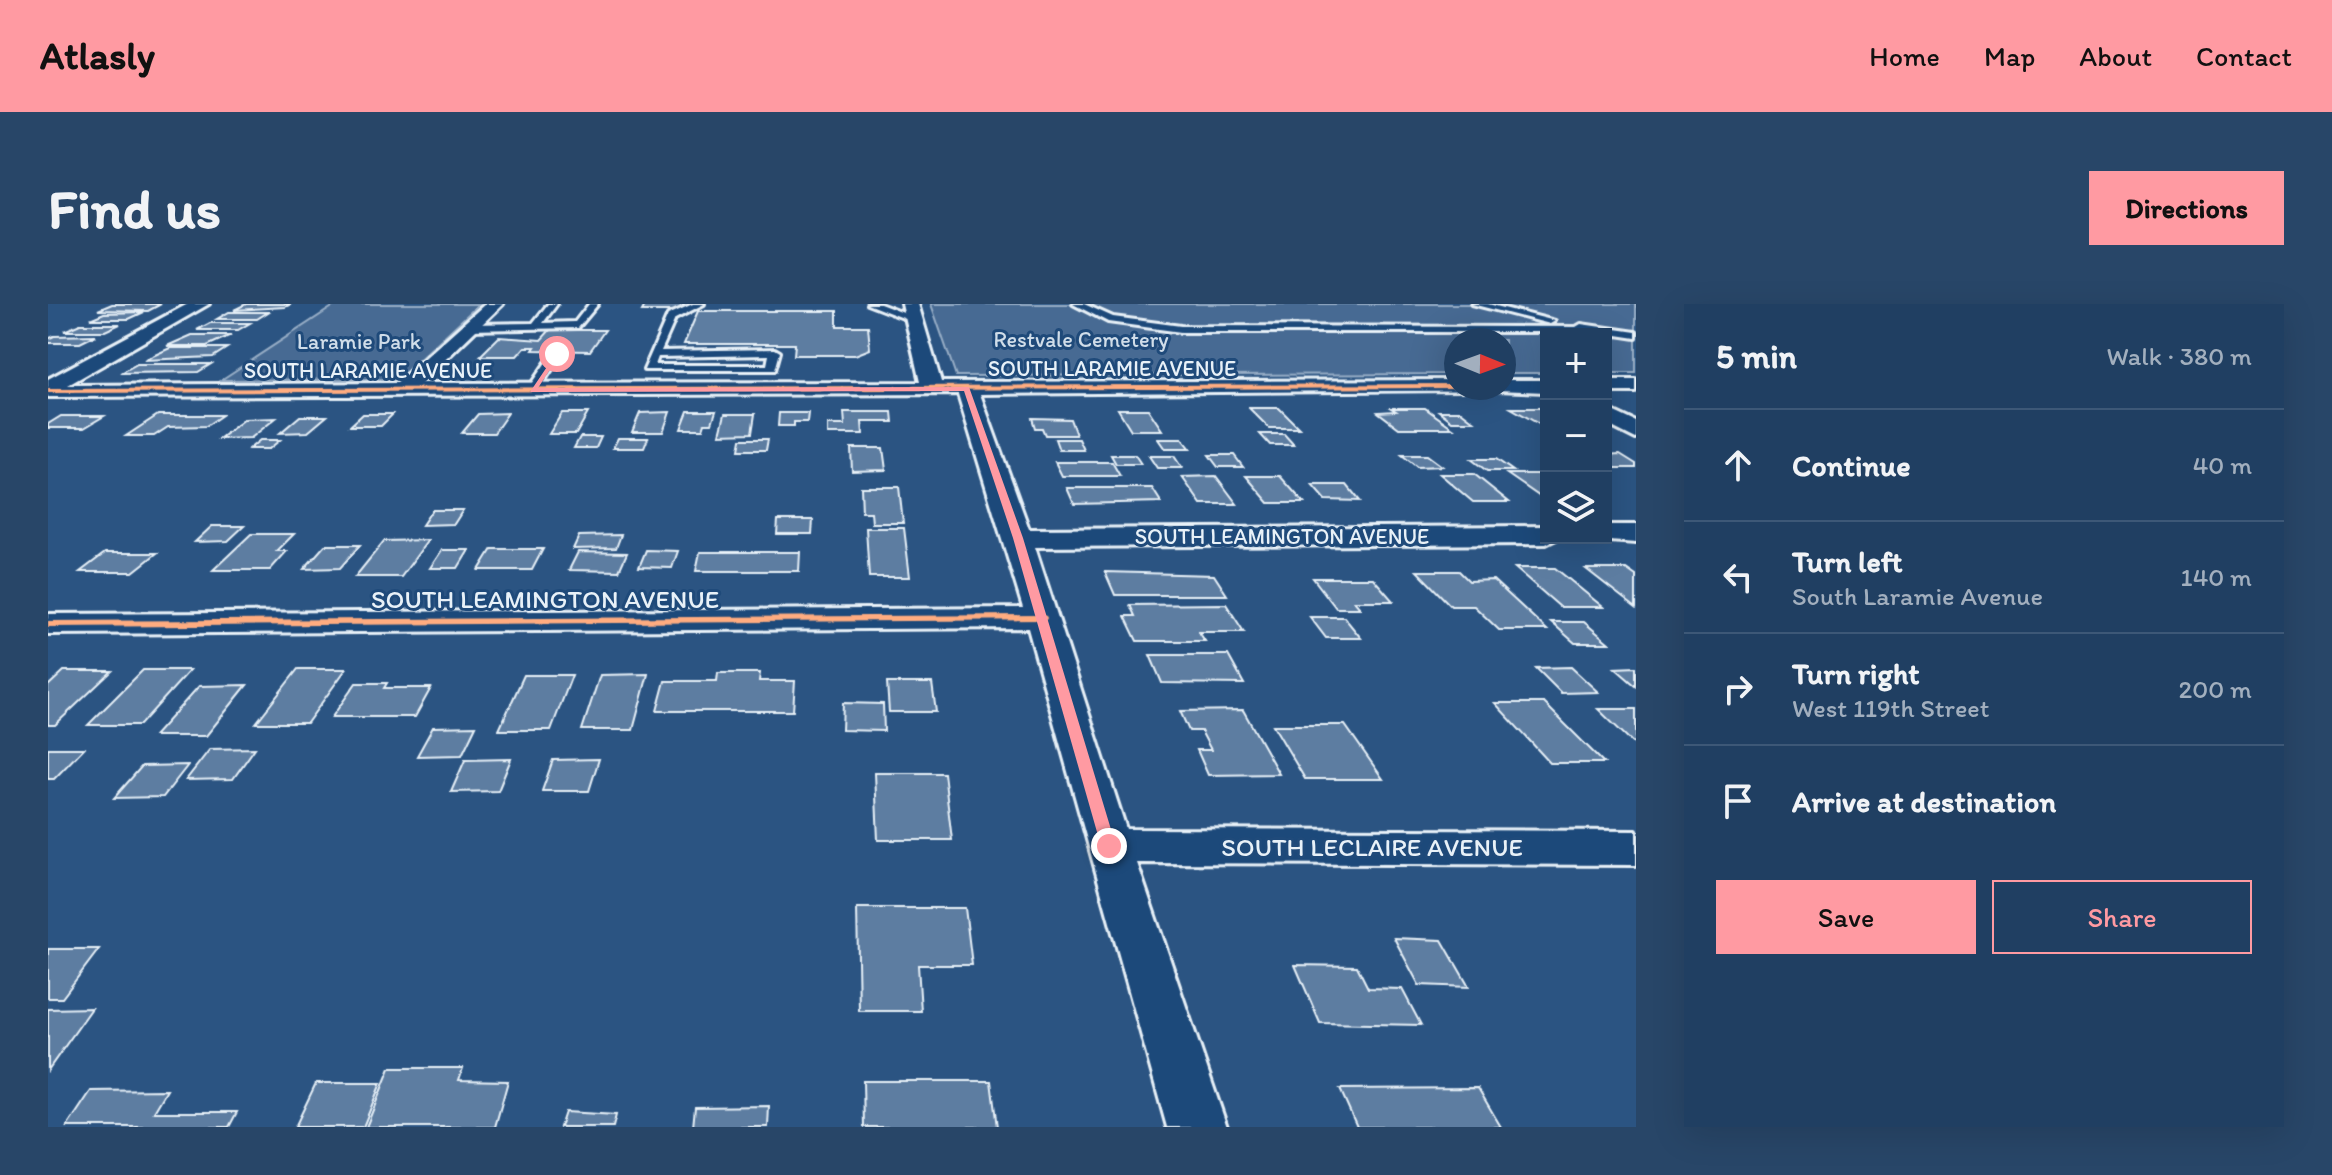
<!DOCTYPE html>
<html lang="en">
<head>
<meta charset="utf-8">
<style>
	:root { --surface:#203f62; --page:#284668; --text:#f1f3f6; --muted:#a2afbe; --line:#3d5877; --accent:#ff9aa2 }
	body { margin:0; font-family:Itim,sans-serif; background:var(--page); color:var(--text) }
	.controls { position:absolute; right:24px; top:24px; display:grid; overflow:hidden; border-radius:0px; box-shadow:0 8px 32px #0002 }
	.controls button { width:72px; height:72px; display:grid; place-items:center; padding:0; border:0; border-bottom:2px solid var(--line); background:var(--surface); color:var(--text); font:40px sans-serif }
	.compass { position:absolute; left:1396px; top:24px; width:72px; height:72px; border-radius:50%; background:var(--surface); box-shadow:0 8px 32px #0002; rotate:91deg }
	.stop { position:absolute; width:24px; height:24px; margin:-18px; border:6px solid #ff9aa2; border-radius:50%; background:#fff }
	.stop.end { background:#ff9aa2; border-color:#fff; box-shadow:0 2px 8px #0008 }
	.list { margin:0; padding:0; list-style:none }
	h2 { display:flex; justify-content:space-between; align-items:center; height:104px; margin:0; padding:0 32px; font-size:34px }
	h2 small { font-size:26px; font-weight:400; color:var(--muted) }
	.list li { display:grid; grid-template-columns:52px 1fr auto; gap:24px; align-items:center; box-sizing:border-box; height:112px; padding:0 32px; border-top:2px solid var(--line) }
	.list b { display:block; font-size:30px; white-space:nowrap }
	.list p { margin:0; font-size:26px; white-space:nowrap; color:var(--muted) }
	.list em { font-size:26px; font-style:normal; color:var(--muted) }
	.actions { display:flex; gap:16px; padding:24px 32px }
	.actions a { flex:1; padding:18px 0; border:2px solid var(--accent); border-radius:0px; text-align:center; font-size:28px; color:var(--accent) }
	.actions .main { background:var(--accent); color:#111 }
	.icon { flex:none; width:44px; height:44px; fill:none; stroke:currentColor; stroke-width:2; stroke-linecap:round; stroke-linejoin:round }
	.map { position:relative; flex:none; width:1588px; height:823px; overflow:hidden; border-radius:0px }
	header { display:flex; align-items:center; gap:48px; box-sizing:border-box; height:112px; padding:0 40px; background:var(--accent); color:#111 }
	header strong { font-size:38px }
	nav { display:flex; gap:44px; margin-inline-start:auto; font-size:28px }
	.intro { display:flex; align-items:center; justify-content:space-between; box-sizing:border-box; height:192px; padding:0 48px }
	h1 { margin:0; font-size:56px }
	.button { padding:20px 36px; border-radius:0px; background:var(--accent); color:#111; font-size:28px; font-weight:700 }
	main { display:flex; gap:48px; padding:0 48px }
	aside { flex:1; background:var(--surface); border-radius:0px; box-shadow:0 8px 32px #0002 }
	.map>svg:first-child { display:block }
	.green { fill:#476b93; stroke:#98aec6; stroke-width:2 }
	.building { fill:#5d7da1; stroke:#e8f1f8; stroke-width:2 }
	.lines { fill:none; stroke-linecap:round; stroke-linejoin:round }
	.lane-casing { stroke:#e8f1f8; stroke-width:6 }
	.street-casing { stroke:#e8f1f8; stroke-width:6 }
	.lane { fill:#1f4a7a; fill-rule:evenodd }
	.street { fill:#1f4a7a; fill-rule:evenodd }
	.cycleway-casing { stroke:#1f4a7a; stroke-width:5 }
	.cycleway { fill:#ffac80; fill-rule:evenodd }
	.route { fill:#ff9aa2 }
	.labels { text-anchor:middle; stroke-width:6; stroke-linejoin:round; paint-order:stroke }
	.far-park-label { font-size:22px; fill:#d0dde9; stroke:#1f4a7a }
	.far-street-label { font-size:22px; fill:#e8f1f8; stroke:#1f4a7a }
	.street-label { font-size:26px; fill:#e8f1f8; stroke:#1f4a7a }
</style>
</head>
<body>
<header>
<strong>Atlasly</strong>
<nav><a>Home</a><a>Map</a><a>About</a><a>Contact</a></nav>
</header>
<div class="intro"><h1>Find us</h1><a class="button">Directions</a></div>
<main>
<div class="map">
<svg width="1588" height="823" viewBox="0 0 1588 823">
	<rect width="100%" height="100%" fill="#2b5482"/>
	<filter id="ink" filterUnits="userSpaceOnUse"><feTurbulence type="fractalNoise" baseFrequency=".0125" numOctaves="2"/><feDisplacementMap in="SourceGraphic" scale="16" xChannelSelector="R" yChannelSelector="G"/><feConvolveMatrix kernelMatrix="1 2 1 2 8 2 1 2 1" color-interpolation-filters="sRGB"/></filter>
	<g filter="url(#ink)">
		<g class="green">
			<polygon points="289,0 431,0 350,75 173,76"/>
			<polygon points="883,0 1588,0 1588,69 1558,69 1558,30 1498,30 1498,69 1456,69 1456,36 1408,36 1408,70 908,72"/>
		</g>
		<g class="building">
			<polygon points="64,0 113,0 100,7 50,6"/>
			<polygon points="198,0 243,0 237,3 186,6"/>
			<polygon points="598,0 636,0 632,7 594,7"/>
			<polygon points="650,7 789,7 789,22 820,22 822,45 807,51 746,51 747,40 636,40"/>
			<polygon points="96,8 81,15 42,15 56,9"/>
			<polygon points="181,8 220,8 209,15 169,15"/>
			<polygon points="162,19 202,19 190,26 149,26"/>
			<polygon points="32,20 72,20 57,27 16,27"/>
			<polygon points="502,26 557,26 542,47 485,46 487,43 477,43 469,52 432,52 451,33 493,36"/>
			<polygon points="48,31 32,39 0,39 0,35 6,32"/>
			<polygon points="144,31 183,31 159,42 119,42"/>
			<polygon points="122,44 179,44 165,53 96,56"/>
			<polygon points="89,60 163,60 150,68 73,69"/>
			<polygon points="1201,104 1231,104 1251,124 1221,124"/>
			<polygon points="1343,104 1377,104 1405,124 1351,124 1330,108 1348,107"/>
			<polygon points="1463,104 1492,104 1498,107 1498,124"/>
			<polygon points="1070,105 1100,105 1114,126 1083,126"/>
			<polygon points="640,107 668,107 664,119 657,119 655,125 633,125"/>
			<polygon points="1391,107 1413,107 1426,117 1404,117"/>
			<polygon points="622,108 615,128 584,128 592,109"/>
			<polygon points="796,108 844,108 845,118 814,118 815,130 780,130 780,121 797,121"/>
			<polygon points="460,109 446,129 414,129 430,110"/>
			<polygon points="514,109 540,109 528,130 501,130"/>
			<polygon points="731,109 760,109 759,118 746,118 746,122 730,122"/>
			<polygon points="315,110 345,110 333,122 302,122"/>
			<polygon points="677,110 707,110 704,129 672,130"/>
			<polygon points="110,111 174,111 158,122 120,123 106,132 78,132"/>
			<polygon points="13,112 56,112 36,124 0,124 0,120"/>
			<polygon points="252,112 279,112 260,128 232,129"/>
			<polygon points="228,114 203,134 171,135 197,115"/>
			<polygon points="984,114 1022,115 1028,131 997,131 994,124 987,124"/>
			<polygon points="1212,130 1236,130 1246,141 1222,141"/>
			<polygon points="532,133 553,133 548,144 526,144"/>
			<polygon points="570,134 600,134 596,144 565,144"/>
			<polygon points="693,135 720,135 718,146 691,146"/>
			<polygon points="1007,135 1031,135 1036,146 1011,146"/>
			<polygon points="1110,135 1134,135 1142,145 1117,145"/>
			<polygon points="212,136 232,136 221,145 201,145"/>
			<polygon points="803,144 835,144 838,166 804,167"/>
			<polygon points="1572,150 1588,160 1588,164 1558,164 1558,151"/>
			<polygon points="1063,151 1087,151 1093,160 1068,160"/>
			<polygon points="1161,151 1186,151 1195,163 1170,163"/>
			<polygon points="1354,151 1379,151 1394,162 1369,163"/>
			<polygon points="1101,152 1126,152 1134,164 1109,164"/>
			<polygon points="1423,155 1448,155 1465,167 1439,167"/>
			<polygon points="1007,158 1064,158 1072,172 1014,172"/>
			<polygon points="1392,170 1426,170 1461,198 1425,198"/>
			<polygon points="1459,170 1493,170 1498,173 1498,197"/>
			<polygon points="1168,172 1189,200 1153,200 1134,173"/>
			<polygon points="1198,172 1232,172 1256,199 1221,199"/>
			<polygon points="1264,181 1299,181 1312,197 1277,196"/>
			<polygon points="813,183 851,183 855,219 824,219 823,208 814,208"/>
			<polygon points="1019,184 1104,184 1113,198 1026,200"/>
			<polygon points="384,206 415,206 406,220 374,221"/>
			<polygon points="730,216 765,216 764,230 729,230"/>
			<polygon points="164,222 196,222 180,237 147,238"/>
			<polygon points="818,224 856,224 862,273 821,273"/>
			<polygon points="203,230 246,230 229,247 239,247 222,266 165,266"/>
			<polygon points="573,231 568,244 525,245 531,232"/>
			<polygon points="380,236 353,273 307,273 336,237"/>
			<polygon points="277,241 312,241 292,264 256,265"/>
			<polygon points="444,245 495,245 484,266 431,266"/>
			<polygon points="394,246 421,246 410,264 382,264"/>
			<polygon points="598,246 630,247 624,264 591,263"/>
			<polygon points="530,248 579,249 571,267 521,266"/>
			<polygon points="652,248 752,248 751,267 648,267"/>
			<polygon points="57,249 109,249 85,268 32,268"/>
			<polygon points="1467,264 1507,264 1555,303 1512,303"/>
			<polygon points="1538,265 1578,265 1588,272 1588,304"/>
			<polygon points="1369,267 1411,267 1421,277 1445,276 1499,326 1451,326 1426,302 1403,302"/>
			<polygon points="1057,268 1166,271 1179,291 1067,291"/>
			<polygon points="1265,274 1325,274 1345,297 1306,297 1312,304 1288,304"/>
			<polygon points="1178,300 1196,328 1151,328 1157,337 1089,337 1077,312 1087,312 1082,301"/>
			<polygon points="1262,313 1296,313 1313,334 1278,334"/>
			<polygon points="1503,318 1536,318 1561,339 1527,339"/>
			<polygon points="1102,351 1180,351 1196,380 1114,379"/>
			<polygon points="1523,363 1550,388 1513,389 1488,364"/>
			<polygon points="1588,363 1588,382 1567,364"/>
			<polygon points="250,365 298,365 259,419 208,419"/>
			<polygon points="95,366 142,366 92,421 40,421"/>
			<polygon points="16,367 64,367 7,421 0,421 0,382"/>
			<polygon points="670,369 712,369 711,377 747,377 745,407 609,407 617,377 669,377"/>
			<polygon points="600,370 585,426 534,426 552,371"/>
			<polygon points="476,371 524,371 503,426 451,426"/>
			<polygon points="308,379 339,379 336,384 383,384 367,413 284,413"/>
			<polygon points="839,379 884,379 888,408 841,408"/>
			<polygon points="199,381 158,432 106,432 151,382"/>
			<polygon points="795,399 835,400 836,427 794,426"/>
			<polygon points="1447,399 1496,399 1556,459 1502,459"/>
			<polygon points="1550,405 1588,405 1588,442"/>
			<polygon points="1195,406 1231,470 1160,471 1149,446 1163,446 1153,427 1141,427 1132,407"/>
			<polygon points="1225,421 1297,421 1335,475 1257,475"/>
			<polygon points="428,422 414,451 369,452 385,423"/>
			<polygon points="0,444 36,444 6,475 0,475"/>
			<polygon points="207,444 185,475 138,476 162,445"/>
			<polygon points="463,455 450,487 403,488 417,456"/>
			<polygon points="551,455 541,487 494,487 505,456"/>
			<polygon points="140,461 115,493 66,494 94,462"/>
			<polygon points="827,469 896,469 904,536 830,536"/>
			<polygon points="809,604 917,604 924,661 870,661 873,707 811,707"/>
			<polygon points="1346,634 1394,636 1421,683 1371,681"/>
			<polygon points="0,645 51,645 14,694 0,694"/>
			<polygon points="1247,661 1309,662 1320,684 1354,685 1373,721 1272,719"/>
			<polygon points="44,704 0,766 0,705"/>
			<polygon points="342,764 415,764 411,776 460,777 447,823 318,823"/>
			<polygon points="815,777 943,777 949,823 816,823"/>
			<polygon points="268,779 333,779 315,823 247,823"/>
			<polygon points="1430,784 1453,823 1309,823 1292,785"/>
			<polygon points="119,786 106,808 189,808 181,823 19,823 43,787"/>
			<polygon points="721,802 720,823 645,823 647,803"/>
			<polygon points="517,808 568,811 565,823 512,823"/>
		</g>
		<g class="lines">
			<defs>
				<g id="lane">
					<polygon points="500,0 509,0 495,19 527,18 541,0 550,0 530,24 422,26 417,23 422,20 485,19"/>
					<path d="M 645,0 L 656,0 L 627,15 L 613,47 L 727,45 L 732,48 L 727,66 L 596,66 L 620,11 ZM 721,51 L 719,61 L 607,61 L 610,53 Z"/>
					<polygon points="819,0 832,0 871,15 863,17"/>
					<polygon points="1025,0 1036,0 1065,13 1133,22 1528,23 1533,20 1588,28 1588,34 1549,28 1133,28 1060,18"/>
					<polygon points="1424,0 1440,0 1507,17 1502,20"/>
					<polygon points="505,48 514,50 489,88 481,88 479,86"/>
				</g>
				<g id="street">
					<polygon points="140,0 161,0 20,81 349,79 437,0 455,0 373,79 872,78 854,0 870,0 893,78 1408,76 1408,84 1417,84 1415,86 932,90 981,225 1498,222 1498,234 1510,234 1498,240 987,243 1078,525 1588,527 1588,561 1089,559 1179,823 1119,823 980,324 0,330 0,310 975,304 910,90 0,93 0,75"/>
					<polygon points="1456,76 1498,76 1498,88 1449,86 1447,84 1456,84"/>
					<rect x="1558" y="76" width="30" height="12"/>
					<polygon points="1558,104 1588,118 1588,135 1558,120"/>
					<polygon points="1558,221 1588,221 1588,239 1548,236 1546,234 1558,234"/>
				</g>
			</defs>
			<use href="#lane" class="lane-casing"/>
			<use href="#street" class="street-casing"/>
			<use href="#lane" class="lane"/>
			<use href="#street" class="street"/>
			<defs>
				<g id="cycleway">
					<polygon points="1408,80 1408,84 0,89 0,85"/>
					<polygon points="994,311 998,312 999,314 998,316 0,323 0,317"/>
				</g>
			</defs>
			<use href="#cycleway" class="cycleway-casing"/>
			<use href="#cycleway" class="cycleway"/>
		</g>
	</g>
	<polygon class="route" points="509,48 512,50 490,84 921,83 975,234 1068,542 1066,546 1055,546 1053,542 965,234 916,87 482,88"/>
	<g class="labels">
		<g class="far-park-label">
			<text x="1033" y="43">Restvale Cemetery</text>
			<text x="311" y="45">Laramie Park</text>
		</g>
		<g class="far-street-label">
			<text x="1064" y="72">SOUTH LARAMIE AVENUE</text>
			<text x="320" y="74">SOUTH LARAMIE AVENUE</text>
			<text x="1234" y="240">SOUTH LEAMINGTON AVENUE</text>
		</g>
		<g class="street-label">
			<text x="497" y="304">SOUTH LEAMINGTON AVENUE</text>
			<text x="1324" y="552">SOUTH LECLAIRE AVENUE</text>
		</g>
	</g>
</svg>
<div class="controls">
<button>+</button>
<button>−</button>
<button><svg class="icon" aria-label="layers" viewBox="0 0 24 24"><path d="M12 4l9 5-9 5-9-5zM3 14l9 5 9-5"/></svg></button>
</div>
<svg class="compass" viewBox="-18 -18 36 36"><path d="M0-13l5 13h-10z" fill="#e53935"/><path d="M0 13l5-13h-10z" fill="#a2afbe"/></svg>
<div class="stop" style="left:509px;top:50px"></div>
<div class="stop end" style="left:1061px;top:542px"></div>
</div>
<aside>
<h2>5 min<small>Walk · 380 m</small></h2>
<ul class="list">
<li><svg class="icon" aria-label="ahead" viewBox="0 0 24 24"><path d="M12 20V5M6 11l6-6 6 6"/></svg><div><b>Continue</b></div><em>40 m</em></li>
<li><svg class="icon" aria-label="left" viewBox="0 0 24 24"><path d="M17 20v-9H6M10 6l-5 5 5 5"/></svg><div><b>Turn left</b><p>South Laramie Avenue</p></div><em>140 m</em></li>
<li><svg class="icon" aria-label="right" viewBox="0 0 24 24"><path d="M7 20v-9h11M14 6l5 5-5 5"/></svg><div><b>Turn right</b><p>West 119th Street</p></div><em>200 m</em></li>
<li><svg class="icon" aria-label="arrive" viewBox="0 0 24 24"><path d="M6 21V4h12l-3 4 3 4H6"/></svg><div><b>Arrive at destination</b></div></li>
</ul>
<div class="actions"><a class="main">Save</a><a>Share</a></div>
</aside>
</main>
</body>
</html>
